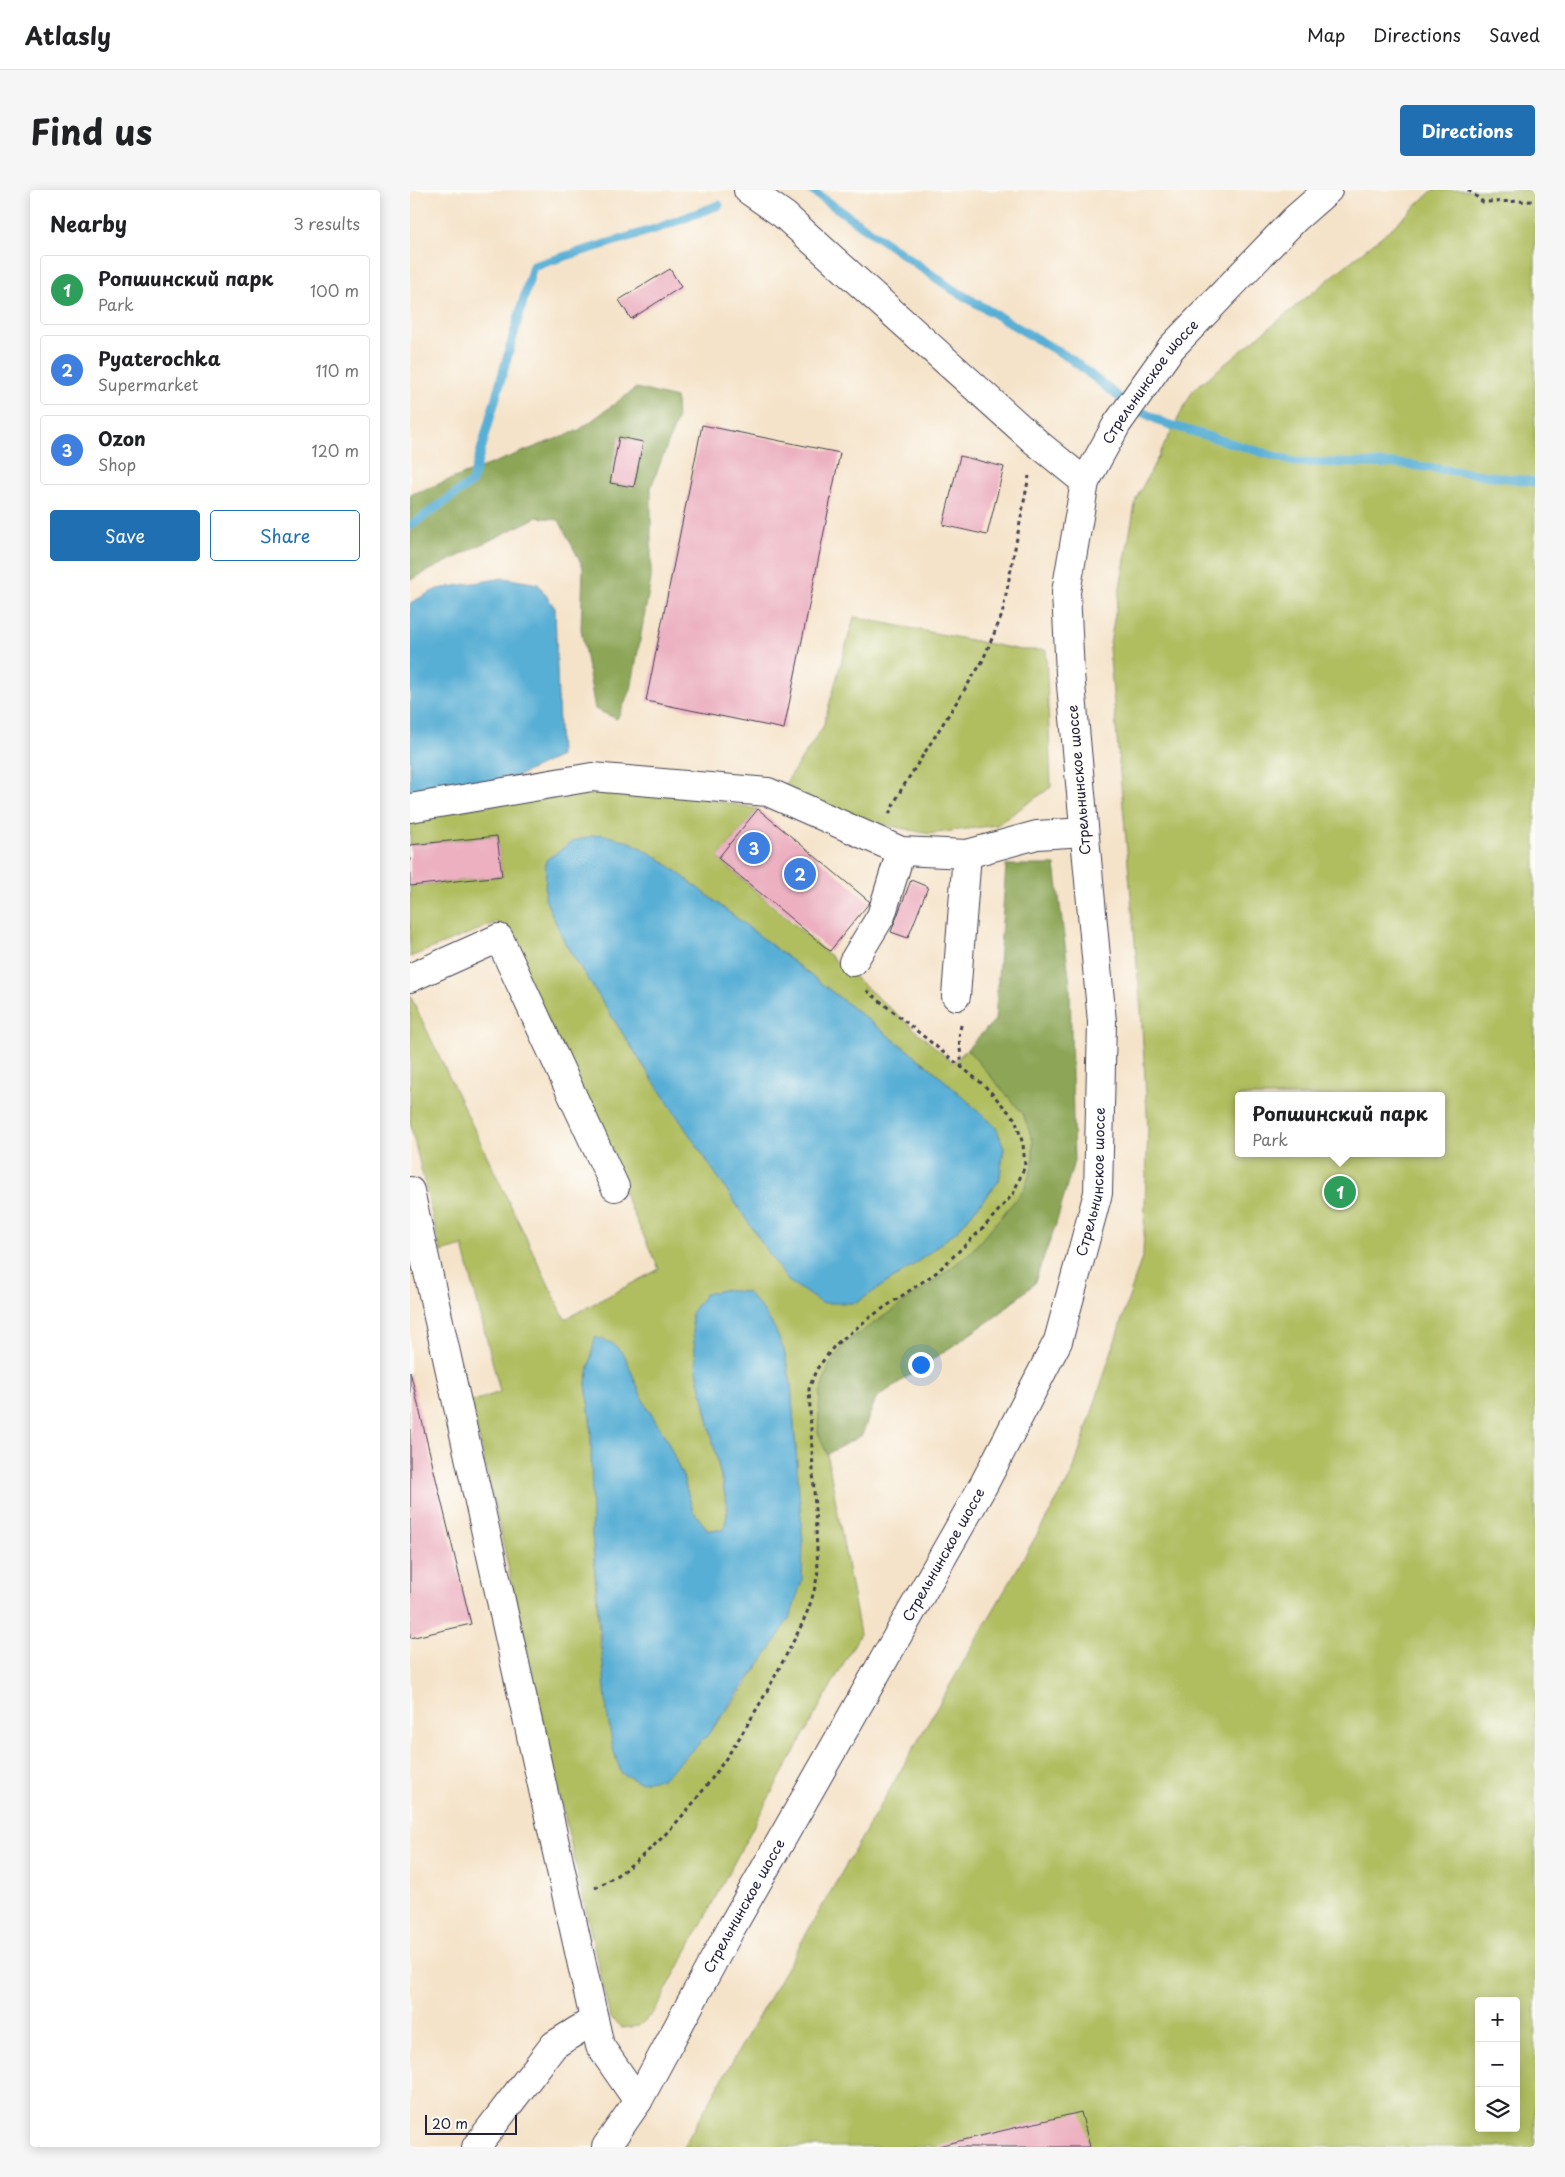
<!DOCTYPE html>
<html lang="en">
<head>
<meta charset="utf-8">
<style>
	:root { --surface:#fff; --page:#f6f6f6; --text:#202124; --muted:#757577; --line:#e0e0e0; --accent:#1f6fb2 }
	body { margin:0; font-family:"Playpen Sans",sans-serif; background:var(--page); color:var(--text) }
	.controls { position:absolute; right:15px; bottom:15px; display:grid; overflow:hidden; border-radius:5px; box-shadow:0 2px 12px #0003 }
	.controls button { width:45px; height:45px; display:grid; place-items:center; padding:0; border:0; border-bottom:1px solid var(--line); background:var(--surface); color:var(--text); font:25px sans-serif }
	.scale { position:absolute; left:15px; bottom:12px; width:92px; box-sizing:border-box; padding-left:5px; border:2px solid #22223b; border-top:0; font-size:14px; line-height:18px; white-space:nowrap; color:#22223b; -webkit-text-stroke:4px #fdfcf7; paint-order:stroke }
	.you { position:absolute; left:510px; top:1174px; width:18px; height:18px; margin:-12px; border:4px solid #fff; border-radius:50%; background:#1a73e8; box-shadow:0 0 0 8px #1a73e833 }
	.badge { display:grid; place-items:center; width:32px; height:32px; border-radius:50%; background:var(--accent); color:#fff; font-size:16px; font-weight:700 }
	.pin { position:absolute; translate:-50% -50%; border:2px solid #fff; box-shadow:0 1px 5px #0006 }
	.popup { position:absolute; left:825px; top:902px; width:210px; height:65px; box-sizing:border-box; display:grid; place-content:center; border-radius:5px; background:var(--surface); filter:drop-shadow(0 1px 4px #0005); font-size:16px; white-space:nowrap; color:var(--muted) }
	.popup b { font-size:19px; color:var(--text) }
	.popup::after { content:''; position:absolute; left:50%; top:100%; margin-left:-10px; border:10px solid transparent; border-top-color:var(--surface) }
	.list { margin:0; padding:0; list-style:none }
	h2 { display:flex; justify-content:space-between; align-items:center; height:65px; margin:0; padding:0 20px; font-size:21px }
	h2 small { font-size:16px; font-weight:400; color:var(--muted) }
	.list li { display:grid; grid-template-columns:32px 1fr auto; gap:15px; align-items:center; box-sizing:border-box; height:70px; margin:0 10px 10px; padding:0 10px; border:1px solid var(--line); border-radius:5px }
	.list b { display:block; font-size:19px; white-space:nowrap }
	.list p { margin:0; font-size:16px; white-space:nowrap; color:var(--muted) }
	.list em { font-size:16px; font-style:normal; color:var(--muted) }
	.actions { display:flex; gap:10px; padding:15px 20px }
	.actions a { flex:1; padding:11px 0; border:1px solid var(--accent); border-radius:5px; text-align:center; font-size:18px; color:var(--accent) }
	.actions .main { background:var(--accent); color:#fff }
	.icon { flex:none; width:28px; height:28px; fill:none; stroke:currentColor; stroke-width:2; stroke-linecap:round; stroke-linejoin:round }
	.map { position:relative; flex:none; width:1125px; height:1957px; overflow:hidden; border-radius:5px }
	header { display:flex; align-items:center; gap:30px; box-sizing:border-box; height:70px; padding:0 25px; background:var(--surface); border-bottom:1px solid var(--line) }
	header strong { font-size:24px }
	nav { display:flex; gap:28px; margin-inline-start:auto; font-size:18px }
	.intro { display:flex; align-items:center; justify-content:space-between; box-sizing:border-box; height:120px; padding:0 30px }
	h1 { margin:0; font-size:35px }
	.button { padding:12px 22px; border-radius:5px; background:var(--accent); color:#fff; font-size:18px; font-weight:700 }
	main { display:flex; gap:30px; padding:0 30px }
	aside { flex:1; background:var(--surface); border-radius:5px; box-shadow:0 2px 12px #0003 }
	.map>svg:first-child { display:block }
	.green { fill:#b0be61; stroke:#69704e; fill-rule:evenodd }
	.forest { fill:#8ca557; stroke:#576449 }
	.water { fill:#59afd5; stroke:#3e6888 }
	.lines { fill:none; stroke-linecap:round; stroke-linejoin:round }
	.stream { stroke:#59afd5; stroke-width:9 }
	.building { fill:#ecb0c1 }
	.minor-casing { stroke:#423f50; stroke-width:30 }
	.major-casing { stroke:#423f50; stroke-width:30 }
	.path { stroke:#423f50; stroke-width:3; stroke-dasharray:4 4; stroke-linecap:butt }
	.minor { stroke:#fff; stroke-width:28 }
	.major { stroke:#fff; stroke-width:28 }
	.labels { text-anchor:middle; stroke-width:4; stroke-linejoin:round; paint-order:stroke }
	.street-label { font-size:14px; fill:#22223b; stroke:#fdfcf7 }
</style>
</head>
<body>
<header>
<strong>Atlasly</strong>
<nav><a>Map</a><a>Directions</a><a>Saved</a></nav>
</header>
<div class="intro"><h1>Find us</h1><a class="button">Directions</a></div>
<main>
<aside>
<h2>Nearby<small>3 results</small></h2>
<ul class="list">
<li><span class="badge" style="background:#2e9e5b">1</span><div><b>Ропшинский парк</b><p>Park</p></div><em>100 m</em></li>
<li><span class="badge" style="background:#3f7fe0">2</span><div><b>Pyaterochka</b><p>Supermarket</p></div><em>110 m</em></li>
<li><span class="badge" style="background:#3f7fe0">3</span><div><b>Ozon</b><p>Shop</p></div><em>120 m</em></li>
</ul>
<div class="actions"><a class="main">Save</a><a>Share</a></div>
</aside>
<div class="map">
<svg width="1125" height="1957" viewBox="0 0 1125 1957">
	<rect width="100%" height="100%" fill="#fdfcf7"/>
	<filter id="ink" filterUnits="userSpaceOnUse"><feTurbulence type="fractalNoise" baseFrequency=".02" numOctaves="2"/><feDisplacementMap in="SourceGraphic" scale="10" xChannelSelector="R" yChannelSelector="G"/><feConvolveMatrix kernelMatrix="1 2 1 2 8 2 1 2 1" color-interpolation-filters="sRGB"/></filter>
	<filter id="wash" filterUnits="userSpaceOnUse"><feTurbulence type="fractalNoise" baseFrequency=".0096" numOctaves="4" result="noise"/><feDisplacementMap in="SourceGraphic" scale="20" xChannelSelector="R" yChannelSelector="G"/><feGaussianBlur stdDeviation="1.12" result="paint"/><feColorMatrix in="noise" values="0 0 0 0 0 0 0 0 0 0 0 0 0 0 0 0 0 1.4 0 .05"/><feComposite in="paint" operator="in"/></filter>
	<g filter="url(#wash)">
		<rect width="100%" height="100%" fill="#f5e3c9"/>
		<g class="green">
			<path d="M 1023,0 L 1125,0 L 1125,1957 L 273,1957 L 662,1284 L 733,1064 L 738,940 L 731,820 L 699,458 L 726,309 L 783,200 L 983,37 ZM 829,906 L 1031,906 L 1031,963 L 829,963 ZM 1069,1811 L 1106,1811 L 1106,1938 L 1069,1938 Z"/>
			<polygon points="444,427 611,460 636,460 641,597 587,635 519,644 453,630 373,597 413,537"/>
			<path d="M 172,601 L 281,606 L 348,619 L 308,668 L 543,873 L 557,859 L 613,924 L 623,951 L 623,975 L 614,1000 L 559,1064 L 518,1096 L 408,1242 L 417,1264 L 450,1444 L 357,1611 L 245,1821 L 229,1836 L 212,1838 L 200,1827 L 61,1212 L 90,1202 L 53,1056 L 31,1062 L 0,933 L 0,805 L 155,1129 L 249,1079 L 88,732 L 0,767 L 0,696 L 92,686 L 87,646 L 0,655 L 0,628 ZM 220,652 L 249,668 L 523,880 L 586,937 L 594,958 L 589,991 L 549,1039 L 501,1077 L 242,889 L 156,755 L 135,709 ZM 186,1147 L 214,1164 L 234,1212 L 257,1250 L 273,1287 L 283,1321 L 298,1340 L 314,1340 L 318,1318 L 287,1181 L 374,1160 L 381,1195 L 387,1272 L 381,1425 L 335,1497 L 296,1547 L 190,1459 L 182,1344 L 181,1237 L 176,1193 Z"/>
		</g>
		<g class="forest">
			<polygon points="226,198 266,208 267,230 241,297 241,389 221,500 207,529 185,519 171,439 173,377 149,330 127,327 0,390 0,305 169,240"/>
			<polygon points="596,675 645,675 660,794 664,971 646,1034 624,1094 585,1127 466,1208 452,1245 417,1264 408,1242 410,1203 419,1176 436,1152 518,1096 559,1064 614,1000 623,975 623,951 613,924 557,859 585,830"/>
		</g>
		<g class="water">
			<polygon points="94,388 128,394 145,418 150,566 106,587 0,608 0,413 27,399"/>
			<polygon points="191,644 220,652 249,668 523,880 586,937 594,958 589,991 549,1039 501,1077 446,1113 411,1113 377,1090 242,889 156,755 135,709 136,670 163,651"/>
			<polygon points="312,1100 337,1102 352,1119 364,1137 374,1160 381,1195 393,1354 392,1390 381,1425 359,1461 296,1547 252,1589 229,1592 211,1583 203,1559 197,1523 182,1344 181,1238 176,1193 185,1147 202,1153 214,1164 234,1212 257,1250 273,1287 283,1321 298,1340 314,1340 318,1318 287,1181 281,1123 295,1104"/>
		</g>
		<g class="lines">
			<g class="stream">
				<polyline points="401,0 542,99 661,169 720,216 754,233 884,272 993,274 1125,292"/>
				<polyline points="0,336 62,292 123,76 248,38 309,15"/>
			</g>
		</g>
		<g id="blocks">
			<g class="building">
				<polygon points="260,79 271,97 221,129 209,110"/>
				<polygon points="292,235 430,263 374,539 236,511"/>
				<polygon points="209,247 233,252 224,297 200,293"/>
				<polygon points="550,266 594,277 577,345 533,335"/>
				<polygon points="348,619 460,712 420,761 308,668"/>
				<polygon points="87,646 92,686 0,696 0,655"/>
				<polygon points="501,690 518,697 498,748 481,742"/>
				<polygon points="0,1181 61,1434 0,1448"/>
				<polygon points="671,1922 680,1957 528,1957 528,1956"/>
			</g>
		</g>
	</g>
	<g filter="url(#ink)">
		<use href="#blocks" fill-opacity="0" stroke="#423f50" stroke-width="1"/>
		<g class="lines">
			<defs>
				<g id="minor">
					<polyline points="338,0 374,25 626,252 675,292"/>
					<polyline points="0,618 182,587 358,602 491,661 557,664 627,645 674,642"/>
					<polyline points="443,772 471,726 491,661"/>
					<polyline points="0,788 89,748 205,997"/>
					<polyline points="546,806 557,664"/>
					<polyline points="0,1001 190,1856 228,1911"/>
					<polyline points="66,1957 144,1855 184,1830"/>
				</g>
				<g id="major">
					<path id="s1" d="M 196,1957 L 228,1911 L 320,1740 L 574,1294 L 648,1151 L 688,1003 L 692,832 L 660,484 L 656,402 L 675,292 L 707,234 L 761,158 L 885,29 L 918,0"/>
				</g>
			</defs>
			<use href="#minor" class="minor-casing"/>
			<use href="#major" class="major-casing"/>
			<g class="path">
				<polyline points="1058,0 1073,12 1125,11"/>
				<polyline points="479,624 491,600 572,472 592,425 619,286"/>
				<polyline points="551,835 549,847 552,879"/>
				<path d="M 185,1698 C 266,1657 330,1553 371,1475 C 388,1442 403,1418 408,1380 L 399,1199 L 406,1180 L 425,1155 L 459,1128 L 527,1082 L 573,1038 L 603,1004 L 615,976 L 613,954 L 605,929 L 575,896 L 455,799"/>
			</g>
			<use href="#minor" class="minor"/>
			<use href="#major" class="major"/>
		</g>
	</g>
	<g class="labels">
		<g class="street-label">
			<text dy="5" stroke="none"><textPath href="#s1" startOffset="1912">Стрельнинское шоссе</textPath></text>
			<text transform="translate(669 590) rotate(-95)" y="5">Стрельнинское шоссе</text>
			<text dy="5" stroke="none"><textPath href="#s1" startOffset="1088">Стрельнинское шоссе</textPath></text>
			<text dy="5" stroke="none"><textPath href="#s1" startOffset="682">Стрельнинское шоссе</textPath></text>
			<text dy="5" stroke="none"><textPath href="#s1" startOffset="278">Стрельнинское шоссе</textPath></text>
		</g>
	</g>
</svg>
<div class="controls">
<button>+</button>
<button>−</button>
<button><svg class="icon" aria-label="layers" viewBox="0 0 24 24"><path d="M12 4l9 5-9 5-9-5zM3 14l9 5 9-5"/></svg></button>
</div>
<div class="scale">20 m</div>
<div class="you"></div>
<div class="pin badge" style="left:930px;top:1002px;background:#2e9e5b">1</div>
<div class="popup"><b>Ропшинский парк</b>Park</div>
<div class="pin badge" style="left:390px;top:684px;background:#3f7fe0">2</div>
<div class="pin badge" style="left:344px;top:658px;background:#3f7fe0">3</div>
</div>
</main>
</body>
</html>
